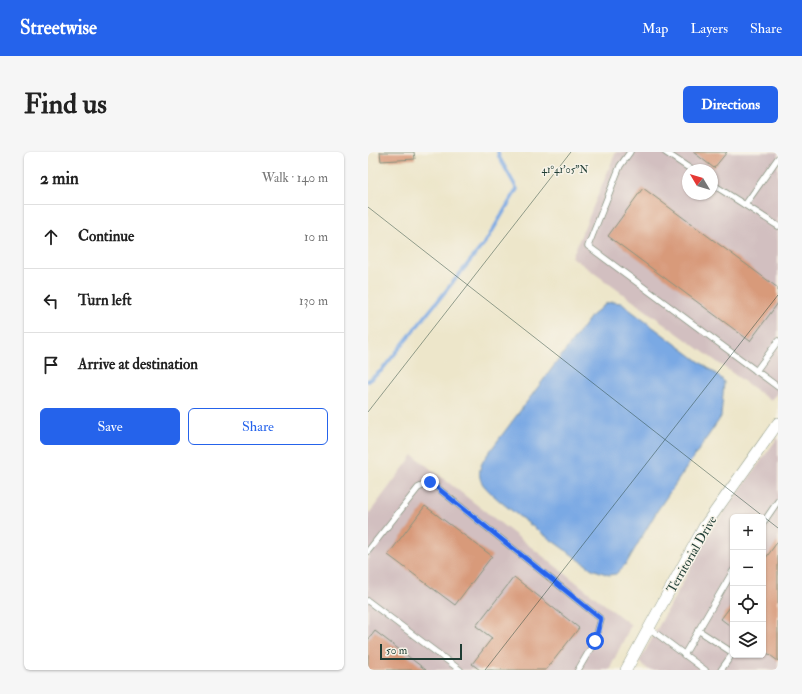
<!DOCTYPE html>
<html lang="en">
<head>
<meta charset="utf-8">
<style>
	:root { --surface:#fff; --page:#f6f6f6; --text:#222; --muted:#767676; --line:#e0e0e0; --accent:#2563eb }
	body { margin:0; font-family:"IM FELL Double Pica",serif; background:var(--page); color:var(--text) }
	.controls { position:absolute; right:12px; bottom:12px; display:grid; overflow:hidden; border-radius:6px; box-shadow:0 1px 3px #0004 }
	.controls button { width:36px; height:36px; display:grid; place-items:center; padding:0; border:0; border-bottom:1px solid var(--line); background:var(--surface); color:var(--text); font:20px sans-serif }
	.compass { position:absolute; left:314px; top:12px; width:36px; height:36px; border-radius:50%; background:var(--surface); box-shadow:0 1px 3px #0004; rotate:308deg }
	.scale { position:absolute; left:12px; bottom:10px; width:82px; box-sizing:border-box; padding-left:4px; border:2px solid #1f3d34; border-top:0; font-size:11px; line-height:14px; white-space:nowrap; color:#1f3d34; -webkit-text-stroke:3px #f7f3e8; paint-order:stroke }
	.stop { position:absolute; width:12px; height:12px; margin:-9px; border:3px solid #2563eb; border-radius:50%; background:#fff }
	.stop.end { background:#2563eb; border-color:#fff; box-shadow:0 1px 4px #0008 }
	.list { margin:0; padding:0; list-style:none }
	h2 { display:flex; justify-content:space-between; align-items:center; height:52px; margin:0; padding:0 16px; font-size:17px }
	h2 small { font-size:13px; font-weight:400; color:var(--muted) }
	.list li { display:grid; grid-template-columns:26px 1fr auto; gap:12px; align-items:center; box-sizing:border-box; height:64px; padding:0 16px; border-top:1px solid var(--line) }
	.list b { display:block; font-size:15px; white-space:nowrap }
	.list em { font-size:13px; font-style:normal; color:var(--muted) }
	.actions { display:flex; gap:8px; padding:12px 16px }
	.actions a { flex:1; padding:9px 0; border:1px solid var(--accent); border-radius:6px; text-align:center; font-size:14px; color:var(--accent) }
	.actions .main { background:var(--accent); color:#fff }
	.icon { flex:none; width:22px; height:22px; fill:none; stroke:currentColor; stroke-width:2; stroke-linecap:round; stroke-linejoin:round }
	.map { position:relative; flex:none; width:410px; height:518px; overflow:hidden; border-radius:6px }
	header { display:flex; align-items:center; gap:24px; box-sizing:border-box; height:56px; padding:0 20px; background:var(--accent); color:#fff }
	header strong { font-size:19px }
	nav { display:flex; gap:22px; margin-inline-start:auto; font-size:14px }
	.intro { display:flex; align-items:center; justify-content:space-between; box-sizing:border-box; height:96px; padding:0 24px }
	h1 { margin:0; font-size:28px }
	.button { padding:10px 18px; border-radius:6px; background:var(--accent); color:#fff; font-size:14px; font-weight:700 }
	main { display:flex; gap:24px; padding:0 24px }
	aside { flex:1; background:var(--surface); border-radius:6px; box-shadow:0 1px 3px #0004 }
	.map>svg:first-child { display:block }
	.industrial { fill:#d2bfc0; fill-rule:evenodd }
	.water { fill:#7aa9e4; stroke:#4c738c }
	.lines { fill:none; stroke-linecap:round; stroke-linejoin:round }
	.stream { stroke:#7aa9e4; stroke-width:3.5 }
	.building { fill:#d89a7a }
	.service-casing { stroke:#86927f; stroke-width:7 }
	.minor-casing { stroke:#86927f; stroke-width:12 }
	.service { stroke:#fff; stroke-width:5.5 }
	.minor { stroke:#fff; stroke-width:11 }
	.route { stroke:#2563eb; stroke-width:5 }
	.ticks { fill:none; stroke:#1f3d34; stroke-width:1; stroke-opacity:0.45 }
	.labels { text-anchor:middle; stroke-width:3; stroke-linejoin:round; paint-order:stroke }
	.street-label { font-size:13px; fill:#1f3d34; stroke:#f7f3e8 }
	.ticks-label { font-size:10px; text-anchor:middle; fill:#1f3d34; stroke:#f7f3e8; stroke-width:3; stroke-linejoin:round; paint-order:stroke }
</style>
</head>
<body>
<header>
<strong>Streetwise</strong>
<nav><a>Map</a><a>Layers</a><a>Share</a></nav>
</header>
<div class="intro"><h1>Find us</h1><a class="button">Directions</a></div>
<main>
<aside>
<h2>2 min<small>Walk · 140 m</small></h2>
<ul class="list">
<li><svg class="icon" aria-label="ahead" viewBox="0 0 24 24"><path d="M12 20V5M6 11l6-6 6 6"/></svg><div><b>Continue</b></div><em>10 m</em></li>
<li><svg class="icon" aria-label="left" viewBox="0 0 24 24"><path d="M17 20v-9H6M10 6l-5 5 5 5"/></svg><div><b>Turn left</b></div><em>130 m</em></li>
<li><svg class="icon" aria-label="arrive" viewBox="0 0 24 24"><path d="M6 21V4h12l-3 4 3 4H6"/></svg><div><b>Arrive at destination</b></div></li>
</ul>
<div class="actions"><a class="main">Save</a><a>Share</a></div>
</aside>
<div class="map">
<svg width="410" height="518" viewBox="0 0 410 518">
	<rect width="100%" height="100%" fill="#f7f3e8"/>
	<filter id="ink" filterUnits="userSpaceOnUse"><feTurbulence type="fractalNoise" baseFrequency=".025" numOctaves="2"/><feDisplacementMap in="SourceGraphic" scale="8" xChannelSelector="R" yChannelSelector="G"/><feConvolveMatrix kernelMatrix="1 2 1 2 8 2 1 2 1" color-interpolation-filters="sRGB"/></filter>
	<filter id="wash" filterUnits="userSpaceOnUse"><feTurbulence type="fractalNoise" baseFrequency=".012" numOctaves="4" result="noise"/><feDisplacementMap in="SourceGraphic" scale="16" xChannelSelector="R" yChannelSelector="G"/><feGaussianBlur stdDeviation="0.9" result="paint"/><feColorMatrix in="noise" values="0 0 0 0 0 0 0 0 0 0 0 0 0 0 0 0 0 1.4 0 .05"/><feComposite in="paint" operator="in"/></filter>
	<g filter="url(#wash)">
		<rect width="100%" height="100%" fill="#ede6ca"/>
		<g class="industrial">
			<path d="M 248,0 L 410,0 L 410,240 L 403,249 L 204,105 ZM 320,18 L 344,18 L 344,42 L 320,42 Z"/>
			<path d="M 410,285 L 410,518 L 281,518 L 271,510 L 343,379 ZM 365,365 L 395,365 L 395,503 L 365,503 Z"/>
			<polygon points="45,303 263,473 241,518 0,518 0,363"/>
		</g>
		<path class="water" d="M 245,150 L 253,151 L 262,158 L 352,225 L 356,230 L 353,265 L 289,359 L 258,412 L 248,422 L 241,423 L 224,417 C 205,403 119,345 113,329 C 109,319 114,310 119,303 L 224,163 L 239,151 Z"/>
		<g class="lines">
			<polyline class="stream" points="0,229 13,219 119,88 149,37 131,5 130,0"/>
		</g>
		<g id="blocks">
			<g class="building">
				<polygon points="12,0 46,0 47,7 13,9"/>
				<polygon points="325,0 359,0 346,16"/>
				<polygon points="275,36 410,136 410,151 382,189 240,84"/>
				<polygon points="57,354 124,404 87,453 20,403"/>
				<polygon points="410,389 410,509 395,498 395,410"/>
				<polygon points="146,425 211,476 178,518 112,518 104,512 124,486 108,474"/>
				<polygon points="365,451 365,476 353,467"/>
				<polygon points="7,479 58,518 0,518 0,488"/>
			</g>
		</g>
	</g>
	<g filter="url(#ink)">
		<use href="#blocks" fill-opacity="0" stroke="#86927f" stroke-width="1"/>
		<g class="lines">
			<defs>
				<g id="service">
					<polyline points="262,0 252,14 220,94 410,235"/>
					<polyline points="297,0 324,18"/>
					<polyline points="344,32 410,74"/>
					<polyline points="377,53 410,6"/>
					<polyline points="388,219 410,189"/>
					<polyline points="395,371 410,349"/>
					<polyline points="0,399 50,336 62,330 233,467 227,489 210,518"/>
					<polyline points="0,449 92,518"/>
					<polyline points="281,476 337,518"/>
					<polyline points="330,478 365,501"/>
					<polyline points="316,503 365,419"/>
					<polyline points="353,518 365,501"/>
				</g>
				<polyline id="minor" points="258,518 336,375 410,271"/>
			</defs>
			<use href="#service" class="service-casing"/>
			<use href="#minor" class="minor-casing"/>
			<use href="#service" class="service"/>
			<use href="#minor" class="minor"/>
		</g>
	</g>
	<g class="lines" filter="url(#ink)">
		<polyline class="route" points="62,330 233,467 227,489"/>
	</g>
	<path class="ticks" d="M 0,55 L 410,376M 0,260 L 203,0M 117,518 L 410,143"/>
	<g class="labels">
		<g class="street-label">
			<text transform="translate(323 402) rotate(-60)" y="5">Territorial Drive</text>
		</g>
	</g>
	<g class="ticks-label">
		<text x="197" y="21">41°41'05"N</text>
	</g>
</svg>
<div class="controls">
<button>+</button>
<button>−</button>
<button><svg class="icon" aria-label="locate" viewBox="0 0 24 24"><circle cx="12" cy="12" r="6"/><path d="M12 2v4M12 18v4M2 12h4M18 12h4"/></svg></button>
<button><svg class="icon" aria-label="layers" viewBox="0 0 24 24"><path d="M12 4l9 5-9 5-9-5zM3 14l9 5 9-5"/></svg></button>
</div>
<svg class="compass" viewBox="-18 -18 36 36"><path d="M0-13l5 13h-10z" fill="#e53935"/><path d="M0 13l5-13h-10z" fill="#767676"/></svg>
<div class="scale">50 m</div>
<div class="stop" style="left:227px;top:489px"></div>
<div class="stop end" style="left:62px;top:330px"></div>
</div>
</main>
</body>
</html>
